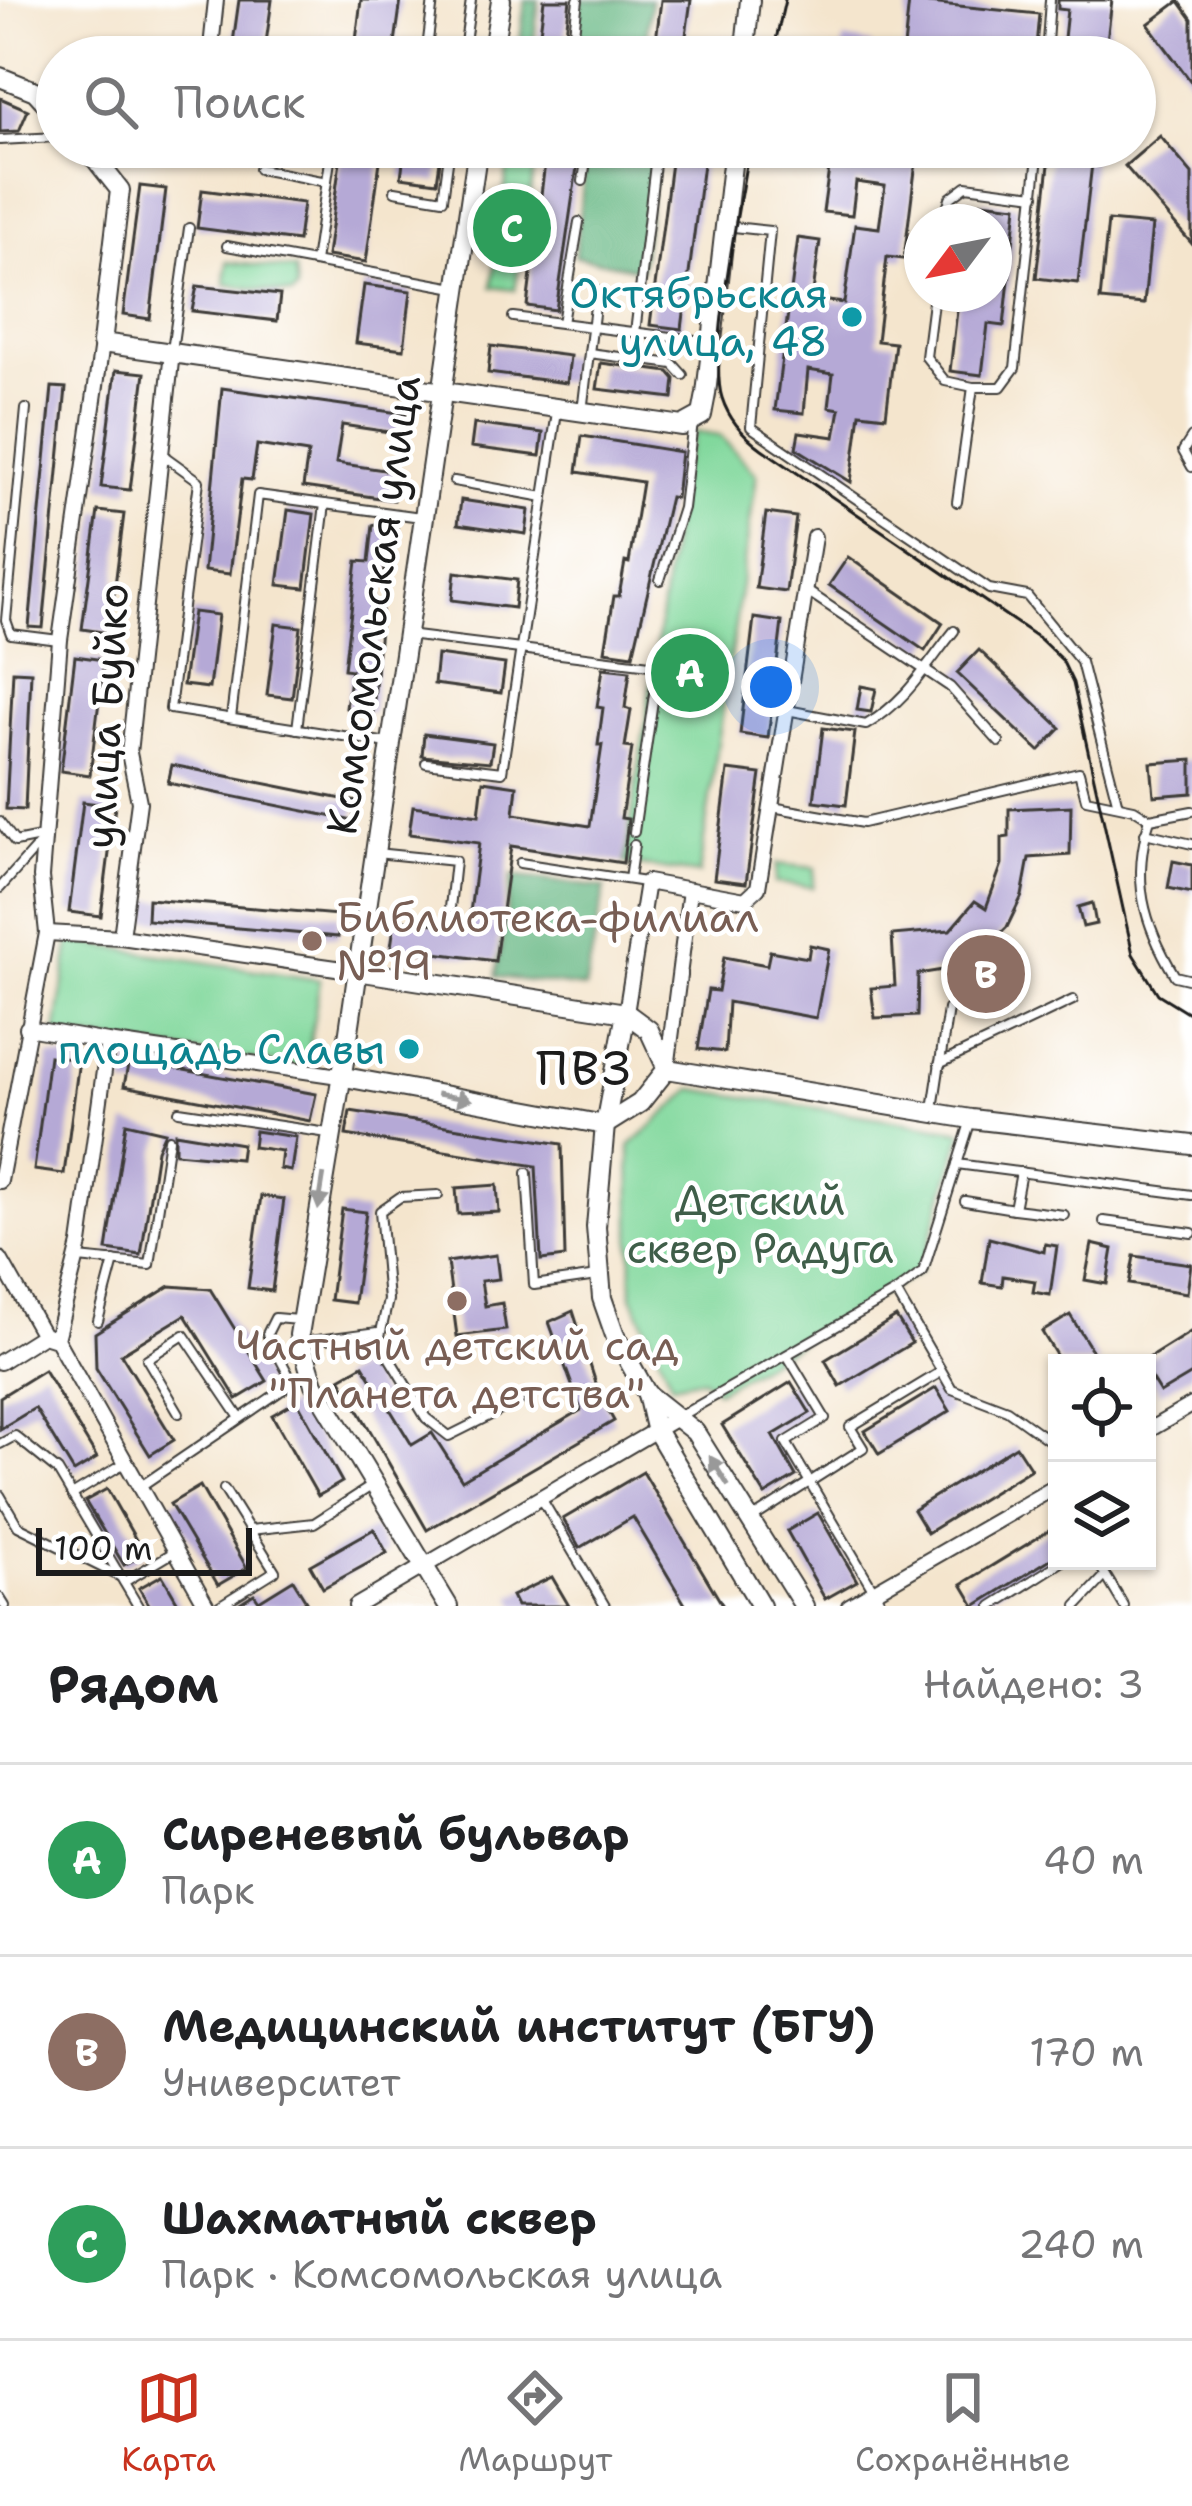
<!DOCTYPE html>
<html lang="ru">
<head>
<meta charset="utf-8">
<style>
	:root { --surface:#fff; --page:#f2f2f2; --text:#202124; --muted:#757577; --line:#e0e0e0; --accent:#c8321e }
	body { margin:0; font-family:"Shantell Sans",sans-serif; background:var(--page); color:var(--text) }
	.controls { position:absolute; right:36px; bottom:36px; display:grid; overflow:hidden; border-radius:0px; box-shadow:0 3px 9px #0004 }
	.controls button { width:108px; height:108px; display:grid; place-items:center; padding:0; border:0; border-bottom:3px solid var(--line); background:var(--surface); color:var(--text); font:60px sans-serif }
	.compass { position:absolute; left:904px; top:204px; width:108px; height:108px; border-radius:50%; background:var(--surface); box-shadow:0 3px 9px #0004; rotate:238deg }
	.scale { position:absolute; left:36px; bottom:30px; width:216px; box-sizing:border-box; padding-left:12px; border:6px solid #1c1c1c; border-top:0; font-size:33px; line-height:42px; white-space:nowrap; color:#1c1c1c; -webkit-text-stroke:9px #fff; paint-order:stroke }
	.you { position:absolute; left:771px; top:687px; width:42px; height:42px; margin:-30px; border:9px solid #fff; border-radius:50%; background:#1a73e8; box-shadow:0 0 0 18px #1a73e833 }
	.badge { display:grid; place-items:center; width:78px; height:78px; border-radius:50%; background:var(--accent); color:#fff; font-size:39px; font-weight:700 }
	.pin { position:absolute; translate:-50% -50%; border:6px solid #fff; box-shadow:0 3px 12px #0006 }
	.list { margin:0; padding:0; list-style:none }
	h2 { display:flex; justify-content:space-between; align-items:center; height:156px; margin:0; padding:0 48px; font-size:51px }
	h2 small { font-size:39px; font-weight:400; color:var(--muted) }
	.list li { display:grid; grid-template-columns:78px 1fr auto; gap:36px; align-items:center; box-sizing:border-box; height:192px; padding:0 48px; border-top:3px solid var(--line) }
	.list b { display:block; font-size:45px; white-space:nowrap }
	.list p { margin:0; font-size:39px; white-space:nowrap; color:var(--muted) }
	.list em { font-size:39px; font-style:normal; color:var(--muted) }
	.icon { flex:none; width:66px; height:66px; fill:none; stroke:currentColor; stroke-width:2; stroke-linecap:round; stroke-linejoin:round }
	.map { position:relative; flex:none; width:1192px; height:1606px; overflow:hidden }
	.search { position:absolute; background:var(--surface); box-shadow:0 3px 9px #0004; left:36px; right:36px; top:36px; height:132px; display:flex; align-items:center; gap:30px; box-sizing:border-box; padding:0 42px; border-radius:66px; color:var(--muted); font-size:45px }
	.sheet { height:732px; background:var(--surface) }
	nav { display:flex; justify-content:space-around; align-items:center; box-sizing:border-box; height:168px; border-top:3px solid var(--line); background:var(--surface); font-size:33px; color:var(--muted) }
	nav a { display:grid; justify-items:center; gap:6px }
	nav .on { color:var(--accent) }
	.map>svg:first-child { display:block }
	.green { fill:#81d89c; stroke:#4e7a5c; stroke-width:3 }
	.forest { fill:#68b884; stroke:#426a50; stroke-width:3 }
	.building { fill:#b5a9d6 }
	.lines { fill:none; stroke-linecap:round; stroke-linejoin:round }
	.service-casing { stroke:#3c3a37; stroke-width:12 }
	.minor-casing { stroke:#3c3a37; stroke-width:18 }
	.tertiary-casing { stroke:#3c3a37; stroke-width:22 }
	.service { stroke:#fff; stroke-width:8 }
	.minor { stroke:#fff; stroke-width:14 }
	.tertiary { stroke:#fff; stroke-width:18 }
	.tram { stroke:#1c1c1c; stroke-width:3 }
	.oneway { fill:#999 }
	.culture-dot { fill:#0f9aa8; stroke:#fff; stroke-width:4.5 }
	.education-dot { fill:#8d6e63; stroke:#fff; stroke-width:4.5 }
	.labels { text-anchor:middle; stroke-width:9; stroke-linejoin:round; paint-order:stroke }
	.culture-label { font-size:42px; fill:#0d838f; stroke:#fff; text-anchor:end }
	.street-label { font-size:42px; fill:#1c1c1c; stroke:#fff }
	.education-label { font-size:42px; fill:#785e54; stroke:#fff; text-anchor:start }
	.park-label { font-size:42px; fill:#3f5e49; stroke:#fff }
	.quarter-label { font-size:48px; letter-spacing:3px; fill:#1c1c1c; stroke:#fff }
</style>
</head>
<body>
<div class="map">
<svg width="1192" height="1606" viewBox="0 0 1192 1606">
	<rect width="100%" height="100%" fill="#fff"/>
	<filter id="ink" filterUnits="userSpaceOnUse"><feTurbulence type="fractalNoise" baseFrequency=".00833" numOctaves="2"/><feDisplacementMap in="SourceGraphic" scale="24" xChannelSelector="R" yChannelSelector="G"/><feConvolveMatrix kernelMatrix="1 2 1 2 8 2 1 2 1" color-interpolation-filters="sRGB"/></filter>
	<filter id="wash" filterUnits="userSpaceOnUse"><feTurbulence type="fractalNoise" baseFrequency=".004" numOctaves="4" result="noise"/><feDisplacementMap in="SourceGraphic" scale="48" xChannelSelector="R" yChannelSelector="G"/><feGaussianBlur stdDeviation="2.7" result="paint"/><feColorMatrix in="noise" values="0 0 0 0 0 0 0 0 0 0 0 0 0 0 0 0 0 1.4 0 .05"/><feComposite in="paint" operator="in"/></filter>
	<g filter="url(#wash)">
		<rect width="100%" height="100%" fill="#f4e5cd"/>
		<g class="green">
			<polygon points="508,165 534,169 515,290 492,287"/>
			<polygon points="227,262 295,270 297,290 292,295 225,284"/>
			<polygon points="695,432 720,436 757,474 699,874 625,864 681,473"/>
			<polygon points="777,864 815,868 813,887 775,883"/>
			<polygon points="70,941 320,980 306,1067 56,1034"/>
			<polygon points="693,1089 963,1131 920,1272 717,1391 702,1378 672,1384 632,1296 630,1146"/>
		</g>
		<g class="forest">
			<polygon points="525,0 539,0 532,57 518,57"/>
			<polygon points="581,0 651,0 644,57 573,57"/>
			<polygon points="587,147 657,147 641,270 575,256"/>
			<polygon points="512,876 605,888 585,988 496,977"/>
		</g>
		<g id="blocks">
			<g class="building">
				<polygon points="239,0 272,0 264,57 231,57"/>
				<polygon points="361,0 401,0 393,57 354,57"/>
				<polygon points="544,0 570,0 563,57 537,57"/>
				<polygon points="661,0 691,0 683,57 654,57"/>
				<polygon points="1058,0 1112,0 1105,57 1062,57 1067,10 1058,9"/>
				<polygon points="909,1 1039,14 1035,57 903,57"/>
				<polygon points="1179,1 1192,19 1192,83 1148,24"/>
				<polygon points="107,39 115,52 107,57 79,57"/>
				<polygon points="844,39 872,44 870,57 840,57"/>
				<polygon points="0,98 28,110 19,131 0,132"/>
				<polygon points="1160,136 1192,174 1192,244 1125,166"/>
				<polygon points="342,147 382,147 366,262 327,256"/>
				<polygon points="405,147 442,147 437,182 401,177"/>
				<polygon points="547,147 580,147 556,310 527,306"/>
				<polygon points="673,147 705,148 682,329 650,325"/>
				<polygon points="832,147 884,147 882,157 916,162 904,259 887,257 877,341 895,343 886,416 860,413 851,482 796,448 799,432 835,437 840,409 829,407 833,374 808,370 804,413 775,410 798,238 820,241 812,299 844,303 855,225 879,228 885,186 856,182 852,215 823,212"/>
				<polygon points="1051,147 1094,147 1078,283 1036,278"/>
				<polygon points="140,186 166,189 150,319 123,315"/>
				<polygon points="202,190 303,203 298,241 197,228"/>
				<polygon points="982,202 1017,206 1004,326 988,324 982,375 950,371 959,294 994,294 994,222 980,222"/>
				<polygon points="1108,221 1152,225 1144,304 1100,300"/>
				<polygon points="364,285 411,291 404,349 356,343"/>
				<polygon points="197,286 280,295 277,321 192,311"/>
				<polygon points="491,346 570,356 567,383 488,373"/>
				<polygon points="601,363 669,372 675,379 673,398 597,389"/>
				<polygon points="116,370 145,373 130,490 101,487"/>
				<polygon points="52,387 66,388 43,628 29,627"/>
				<polygon points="222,388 406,414 403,434 342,425 336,463 398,472 394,500 303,487 308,453 257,445 252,480 242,479 230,574 204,571"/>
				<polygon points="474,424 543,433 540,456 471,447"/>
				<polygon points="582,436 681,452 676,498 670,497 633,655 605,651 614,596 619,596 625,562 629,563 642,482 577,472"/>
				<polygon points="461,500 529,510 526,534 458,524"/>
				<polygon points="288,510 314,514 305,588 278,585"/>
				<polygon points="98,511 124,514 109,633 82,629"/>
				<polygon points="766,513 796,517 786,592 756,588"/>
				<polygon points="373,525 397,527 392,568 385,567 373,712 346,708 351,670 344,669 357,561 369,562"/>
				<polygon points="848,557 943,623 925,651 829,585"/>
				<polygon points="455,572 517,580 514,608 452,600"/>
				<polygon points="193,612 218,615 209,688 183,685"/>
				<polygon points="754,618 782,622 768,738 740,734"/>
				<polygon points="276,624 301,627 292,698 267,695"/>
				<polygon points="979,650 1061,728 1039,751 957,673"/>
				<polygon points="437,655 505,664 501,693 434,684"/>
				<polygon points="75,656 104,660 90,775 61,771"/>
				<polygon points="603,668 630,671 625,708 631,710 625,747 632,748 621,818 628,819 623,863 511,846 495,961 391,947 395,919 468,928 479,843 409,834 413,806 479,815 483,781 517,786 514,814 590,826 602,745 598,745 603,708 597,707"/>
				<polygon points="13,671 31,672 25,810 6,809"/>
				<polygon points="861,686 876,689 871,712 857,710"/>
				<polygon points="823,728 855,732 846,805 814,801"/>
				<polygon points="424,734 493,743 490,762 422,756"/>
				<polygon points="1192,760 1192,793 1154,796 1151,763"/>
				<polygon points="172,765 357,802 353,821 168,783"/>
				<polygon points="728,770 761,774 746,883 714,879"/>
				<polygon points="83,802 115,806 101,916 69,912"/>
				<polygon points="1071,806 1070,855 1029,858 1022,896 1007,927 983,951 955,968 918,974 917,1016 875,1018 871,988 895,986 892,935 950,930 975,901 986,908 1002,864 1002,838 1009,837 1009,809"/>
				<polygon points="1173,861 1192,865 1192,893 1168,888"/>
				<polygon points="148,899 339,915 338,937 147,920"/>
				<polygon points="1092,903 1096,924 1083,927 1078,907"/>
				<polygon points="810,945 829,949 816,1018 728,1002 725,1052 698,1049 708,990 718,991 724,957 767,965 770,951 808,958"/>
				<polygon points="49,1056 79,1060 64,1174 34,1170"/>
				<polygon points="129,1060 316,1094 310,1121 124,1086"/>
				<polygon points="350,1111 562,1144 565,1257 541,1260 536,1166 346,1135"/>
				<polygon points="126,1123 165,1132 157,1150 141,1255 107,1250"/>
				<polygon points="255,1131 296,1137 291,1171 280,1169 282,1151 253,1147"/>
				<polygon points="175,1133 242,1144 240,1159 175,1153"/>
				<polygon points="497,1185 499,1212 458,1214 456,1188"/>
				<polygon points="261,1196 284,1199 272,1291 248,1288"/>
				<polygon points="342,1209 366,1212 354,1303 330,1300"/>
				<polygon points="989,1238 1044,1252 1045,1244 1057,1246 1050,1295 1033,1292 1035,1281 1003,1276 1002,1286 982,1283"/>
				<polygon points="1092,1244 1113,1249 1107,1284 1085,1280"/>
				<polygon points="496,1255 499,1279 481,1281 485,1306 502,1303 506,1330 457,1336 447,1262"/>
				<polygon points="1134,1256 1191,1264 1187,1293 1129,1284"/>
				<polygon points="170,1286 210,1289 267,1381 237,1399 185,1315 121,1354 174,1440 150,1455 96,1368 95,1333"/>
				<polygon points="573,1311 600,1396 614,1421 427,1530 340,1378 363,1365 412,1445 432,1433 462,1480 581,1410 549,1322"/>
				<polygon points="1070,1315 1100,1363 1061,1363 1042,1332"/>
				<polygon points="896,1317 912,1343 840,1386 825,1360"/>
				<polygon points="1192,1331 1192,1374 1160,1393 1147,1372 1147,1359"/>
				<polygon points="44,1370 97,1458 74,1472 35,1408 0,1429 0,1397"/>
				<polygon points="791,1382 810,1413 773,1435 796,1476 765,1495 722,1425"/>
				<polygon points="936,1388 950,1411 879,1454 865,1431"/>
				<polygon points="297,1401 342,1482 318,1496 272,1415"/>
				<polygon points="1016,1446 1031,1469 927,1533 913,1510"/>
				<polygon points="643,1472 723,1606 686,1606 633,1517 580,1548 563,1519"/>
				<polygon points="200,1486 247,1568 218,1585 170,1504"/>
				<polygon points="107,1489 144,1554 124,1565 85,1501"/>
				<polygon points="818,1513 857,1581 825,1599 787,1531"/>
				<polygon points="1057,1526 1057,1555 975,1606 962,1584"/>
				<polygon points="374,1529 387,1553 323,1588 310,1565"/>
				<polygon points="162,1575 180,1606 150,1606 139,1588"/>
				<polygon points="552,1577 569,1606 517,1606 512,1596"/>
				<polygon points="293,1580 306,1601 298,1606 235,1606 254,1594 259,1601"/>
			</g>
		</g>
	</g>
	<g filter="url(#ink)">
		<use href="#blocks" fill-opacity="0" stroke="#3c3a37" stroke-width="3"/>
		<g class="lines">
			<defs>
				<g id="service">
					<polyline points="426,57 433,0"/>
					<polyline points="463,57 471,0"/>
					<polyline points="571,57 578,0"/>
					<polyline points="1046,57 1050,0"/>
					<polyline points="0,140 57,137"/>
					<polyline points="259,169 327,182"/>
					<polyline points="583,181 588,147"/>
					<polyline points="395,191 443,199 450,147"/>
					<polyline points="943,222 950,198 966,186 1035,195"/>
					<polyline points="725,226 770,231 751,427 989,589 1027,596 1081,662 1118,805"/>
					<polyline points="227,246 455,288"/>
					<polyline points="315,262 332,147"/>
					<polyline points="934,294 926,357 945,381 973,387"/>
					<polyline points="513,317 711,342"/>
					<polyline points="562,323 579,222"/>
					<polyline points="635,333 657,147"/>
					<polyline points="172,351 189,228"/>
					<polyline points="589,353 597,291"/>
					<polyline points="26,409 6,620 11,634 59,640"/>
					<polyline points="582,412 589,353 673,364 683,375"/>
					<polyline points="1192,437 1183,451 1192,467"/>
					<polyline points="163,455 199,481 170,709 388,743"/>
					<polyline points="454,481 544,497"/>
					<polyline points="957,502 973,387 1001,387 1015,368 1039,147"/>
					<polyline points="660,580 683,508 693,422"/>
					<polyline points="807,591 950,687 999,742"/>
					<polyline points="407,635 658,666 634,832"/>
					<path d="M 787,710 L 866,725 C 907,701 925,667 954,631"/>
					<polyline points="231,718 258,495 421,517"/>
					<polyline points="297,729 325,504"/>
					<polyline points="426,763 502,772 557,412"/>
					<polyline points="772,807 863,823 1079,772 1086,799 1134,809 1150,819 1192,811"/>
					<path d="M 1150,819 C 1131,879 1143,923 1175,976 L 1192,980"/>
					<polyline points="0,822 15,842 45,836"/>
					<polyline points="1145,833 1192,844"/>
					<polyline points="376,853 455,861 450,908"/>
					<polyline points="520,863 645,882"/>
					<polyline points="629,879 634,845"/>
					<polyline points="0,888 42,841"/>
					<polyline points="939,1064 1073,1000"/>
					<polyline points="933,1109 948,1009"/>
					<polyline points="179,1111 328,1133"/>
					<polyline points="957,1164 1192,1195"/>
					<polyline points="527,1173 534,1285 597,1276"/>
					<polyline points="438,1195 400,1197 380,1211 388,1300 379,1341 426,1418 449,1436 519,1401"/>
					<polyline points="965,1201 1014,1209 1021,1172"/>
					<polyline points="1014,1209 1064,1215"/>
					<polyline points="1104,1221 1192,1233"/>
					<polyline points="78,1258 150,1265 169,1139"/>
					<polyline points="896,1292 923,1272 970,1123"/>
					<polyline points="98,1321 114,1261"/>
					<polyline points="302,1342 378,1332"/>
					<polyline points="787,1355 825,1418 786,1442 883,1606"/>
					<polyline points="293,1383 267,1334 275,1318 298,1320"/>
					<polyline points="179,1413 147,1359 184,1335 240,1418"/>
					<polyline points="680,1416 896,1292 952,1389 1007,1410 1057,1446"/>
					<polyline points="0,1444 15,1436 58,1471 138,1606"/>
					<polyline points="141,1486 307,1373"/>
					<polyline points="0,1495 18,1526 119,1576"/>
					<polyline points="72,1495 126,1462"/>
					<polyline points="541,1498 605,1606"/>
					<polyline points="753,1518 863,1448 850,1427 941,1372"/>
					<polyline points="250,1530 314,1523 373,1485"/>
					<polyline points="1097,1561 1124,1606"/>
					<polyline points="124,1582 174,1552"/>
					<polyline points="0,1598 5,1606"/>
					<polyline points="219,1606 275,1571 224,1489"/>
					<polyline points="992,1606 1063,1561"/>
					<polyline points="1077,1606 1105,1576"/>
				</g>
				<g id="minor">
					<polyline points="210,57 216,0"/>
					<polyline points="47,933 121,937 139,802 129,753 172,352"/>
					<polyline points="121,937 357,971"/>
					<polyline points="626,1013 647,882 745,900 758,888 814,537"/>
					<polyline points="27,1028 108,1042 80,1244 56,1339 207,1606"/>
					<polyline points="108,1042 339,1076"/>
					<polyline points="667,1069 690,890"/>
					<polyline points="0,1181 47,933 41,877 60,640 102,343"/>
					<polyline points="0,1259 43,1335 56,1339"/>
					<polyline points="0,1362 43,1335"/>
					<polyline points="1147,1431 1192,1405"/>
					<polyline points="356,1606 680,1416"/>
					<polyline points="849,1606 1057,1486"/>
				</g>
				<g id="tertiary">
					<polyline points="492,57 501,0"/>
					<polyline points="744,57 750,0"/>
					<polyline points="0,77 35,91 57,115"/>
					<polyline points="86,147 120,190 102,343 682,426 702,415 706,394 734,147"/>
					<polyline points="626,1013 605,1125 596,1227 602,1298 616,1338 647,1394 655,1428 761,1606"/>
					<polyline points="667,1069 971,1119 1192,1145"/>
					<polyline points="339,1076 605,1125 640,1103 667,1069 649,1030 626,1013 357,971"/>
					<polyline points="647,1394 695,1432 804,1606"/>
					<polyline points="448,1606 314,1384 299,1335 349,1031 478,147"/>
				</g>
			</defs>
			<use href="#service" class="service-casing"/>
			<use href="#minor" class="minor-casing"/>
			<use href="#tertiary" class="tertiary-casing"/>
			<use href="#service" class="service"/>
			<use href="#minor" class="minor"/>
			<use href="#tertiary" class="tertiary"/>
			<g class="tram">
				<polyline points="772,57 785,0"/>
				<path d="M 749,147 C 741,199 708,355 722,398 C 729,420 744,436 762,449 L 1040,639 L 1062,660 L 1073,683 L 1133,954 L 1158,994 L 1192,1015"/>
			</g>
		</g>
		<defs><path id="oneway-solid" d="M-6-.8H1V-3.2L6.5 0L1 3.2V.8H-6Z" transform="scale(3)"/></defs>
		<g class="oneway">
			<use href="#oneway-solid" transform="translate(454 1097) rotate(10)"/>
			<use href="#oneway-solid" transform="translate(321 1192) rotate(99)"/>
			<use href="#oneway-solid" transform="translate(719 1471) rotate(-122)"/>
		</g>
	</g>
	<g class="culture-dot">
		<circle cx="852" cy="317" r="12"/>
		<circle cx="409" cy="1049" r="12"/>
	</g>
	<g class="education-dot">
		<circle cx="312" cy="941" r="12"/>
		<circle cx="457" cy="1301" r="12"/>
	</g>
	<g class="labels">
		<g class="culture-label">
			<text x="828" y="308">Октябрьская<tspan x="828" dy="48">улица, 48</tspan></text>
			<text x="385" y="1064">площадь Славы</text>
		</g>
		<g class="street-label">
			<text transform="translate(373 605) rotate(-82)" y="15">Комсомольская улица</text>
			<text transform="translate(106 716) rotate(-87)" y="15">улица Буйко</text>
		</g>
		<g class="education-label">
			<text x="336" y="932">Библиотека-филиал<tspan x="336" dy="48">№19</tspan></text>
			<text x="457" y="1360" text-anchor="middle">Частный детский сад<tspan x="457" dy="48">"Планета детства"</tspan></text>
		</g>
		<g class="park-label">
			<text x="760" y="1215">Детский<tspan x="760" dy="48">сквер Радуга</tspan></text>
		</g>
		<g class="quarter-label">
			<text x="585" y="1085">ПВЗ</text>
		</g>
	</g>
</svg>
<div class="controls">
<button><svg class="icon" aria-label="locate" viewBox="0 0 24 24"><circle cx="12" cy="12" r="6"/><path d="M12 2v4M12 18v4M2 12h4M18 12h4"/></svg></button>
<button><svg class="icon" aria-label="layers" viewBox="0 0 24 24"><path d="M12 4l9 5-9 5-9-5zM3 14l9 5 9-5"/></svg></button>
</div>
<svg class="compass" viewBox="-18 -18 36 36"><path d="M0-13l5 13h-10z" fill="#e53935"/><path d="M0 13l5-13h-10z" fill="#757577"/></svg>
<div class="scale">100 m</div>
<div class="you"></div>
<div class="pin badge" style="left:690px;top:673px;background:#2e9e5b">A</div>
<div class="pin badge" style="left:986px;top:974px;background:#8d6e63">B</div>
<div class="pin badge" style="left:512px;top:228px;background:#2e9e5b">C</div>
<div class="search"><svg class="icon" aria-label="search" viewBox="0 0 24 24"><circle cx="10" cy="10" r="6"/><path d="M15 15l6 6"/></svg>Поиск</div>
</div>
<section class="sheet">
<h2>Рядом<small>Найдено: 3</small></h2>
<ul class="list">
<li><span class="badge" style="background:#2e9e5b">A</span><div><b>Сиреневый бульвар</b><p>Парк</p></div><em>40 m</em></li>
<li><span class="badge" style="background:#8d6e63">B</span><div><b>Медицинский институт (БГУ)</b><p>Университет</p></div><em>170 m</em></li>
<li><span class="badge" style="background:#2e9e5b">C</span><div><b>Шахматный сквер</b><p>Парк · Комсомольская улица</p></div><em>240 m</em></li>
</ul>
</section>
<nav>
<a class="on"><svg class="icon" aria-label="map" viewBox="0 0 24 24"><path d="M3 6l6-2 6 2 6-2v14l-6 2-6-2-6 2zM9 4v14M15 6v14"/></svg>Карта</a>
<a><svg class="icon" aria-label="directions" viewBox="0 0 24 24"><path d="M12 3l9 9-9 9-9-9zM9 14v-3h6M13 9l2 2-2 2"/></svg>Маршрут</a>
<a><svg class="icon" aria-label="saved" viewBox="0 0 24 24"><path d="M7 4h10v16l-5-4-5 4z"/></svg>Сохранённые</a>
</nav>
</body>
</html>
